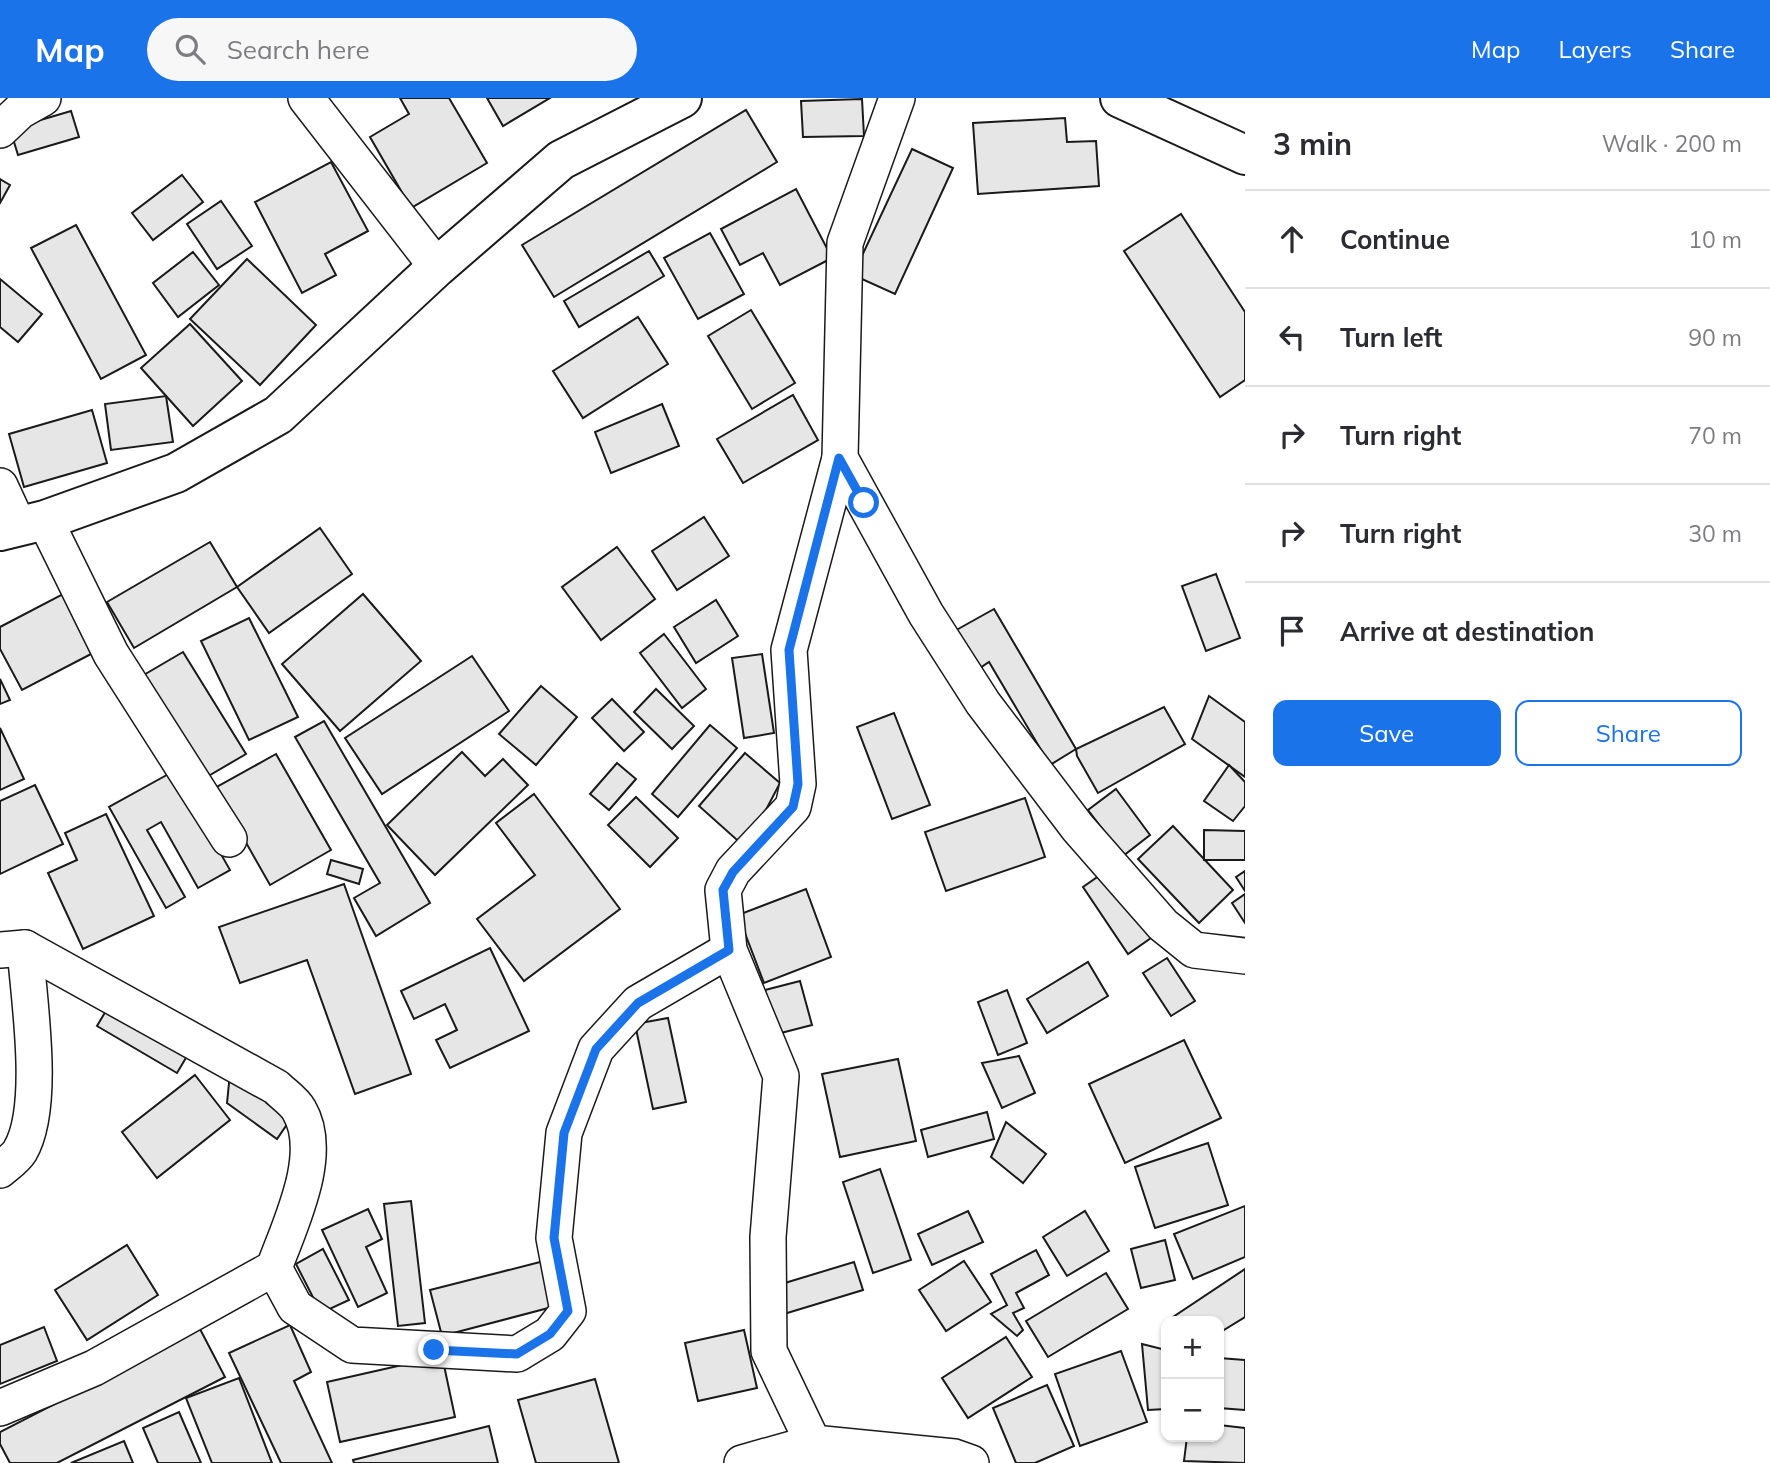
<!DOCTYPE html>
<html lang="en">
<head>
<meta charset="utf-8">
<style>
	:root { --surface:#fff; --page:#f7f7f7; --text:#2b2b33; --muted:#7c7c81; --line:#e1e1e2; --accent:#1a73e8 }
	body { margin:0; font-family:Mulish,sans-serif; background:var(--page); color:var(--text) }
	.controls { position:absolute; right:21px; bottom:21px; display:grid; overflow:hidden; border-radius:14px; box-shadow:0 2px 5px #0004 }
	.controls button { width:63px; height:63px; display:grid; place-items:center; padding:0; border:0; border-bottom:2px solid var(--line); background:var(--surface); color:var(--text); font:35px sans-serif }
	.stop { position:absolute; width:21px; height:21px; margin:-16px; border:5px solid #1a73e8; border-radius:50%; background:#fff }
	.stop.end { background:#1a73e8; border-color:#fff; box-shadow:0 2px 7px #0008 }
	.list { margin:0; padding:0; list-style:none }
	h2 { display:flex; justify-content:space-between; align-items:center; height:91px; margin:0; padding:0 28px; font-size:30px }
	h2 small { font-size:23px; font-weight:400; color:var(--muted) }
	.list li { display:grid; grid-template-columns:46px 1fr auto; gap:21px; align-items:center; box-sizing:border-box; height:98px; padding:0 28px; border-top:2px solid var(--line) }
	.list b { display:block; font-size:26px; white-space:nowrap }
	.list em { font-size:23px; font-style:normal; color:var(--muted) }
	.actions { display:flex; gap:14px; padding:21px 28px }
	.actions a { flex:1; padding:16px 0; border:2px solid var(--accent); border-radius:14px; text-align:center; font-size:24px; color:var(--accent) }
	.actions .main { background:var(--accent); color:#fff }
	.icon { flex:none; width:38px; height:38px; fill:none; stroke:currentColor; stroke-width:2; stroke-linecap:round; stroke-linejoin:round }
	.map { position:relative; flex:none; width:1245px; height:1365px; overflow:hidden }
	header { display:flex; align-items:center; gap:42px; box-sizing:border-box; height:98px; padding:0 35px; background:var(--accent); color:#fff }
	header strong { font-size:33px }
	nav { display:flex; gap:38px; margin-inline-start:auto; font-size:24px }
	.search { width:490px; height:63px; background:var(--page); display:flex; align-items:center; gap:18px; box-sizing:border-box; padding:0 24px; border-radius:38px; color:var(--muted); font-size:26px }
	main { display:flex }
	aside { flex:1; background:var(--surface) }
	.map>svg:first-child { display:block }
	.building { fill:#e6e6e6; stroke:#1a1a1a; stroke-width:2 }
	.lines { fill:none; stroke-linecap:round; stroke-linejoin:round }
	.minor-casing { stroke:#1a1a1a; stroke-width:38 }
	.tertiary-casing { stroke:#1a1a1a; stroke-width:42 }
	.minor { stroke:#fff; stroke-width:35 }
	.tertiary { stroke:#fff; stroke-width:38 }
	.route { stroke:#1a73e8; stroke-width:9 }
</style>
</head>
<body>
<header>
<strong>Map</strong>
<div class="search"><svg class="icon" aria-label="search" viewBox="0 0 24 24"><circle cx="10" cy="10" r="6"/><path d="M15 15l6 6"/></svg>Search here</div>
<nav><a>Map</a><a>Layers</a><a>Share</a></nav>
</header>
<main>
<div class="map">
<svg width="1245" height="1365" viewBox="0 0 1245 1365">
	<rect width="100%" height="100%" fill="#fff"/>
	<g class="building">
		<polygon points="400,0 449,0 487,65 411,110 370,39 409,16"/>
		<polygon points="487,0 550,0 503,28"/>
		<polygon points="862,1 864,38 803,39 801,3"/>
		<polygon points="746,12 777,64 554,199 522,147"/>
		<polygon points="71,13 79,39 18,57 10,31"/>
		<polygon points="1065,20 1067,44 1096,43 1099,88 978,96 973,25"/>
		<polygon points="912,51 953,70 895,196 853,177"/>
		<polygon points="331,64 368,133 325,156 336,177 302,195 255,104"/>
		<polygon points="182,77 203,104 153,142 132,115"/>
		<polygon points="0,81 10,87 0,105"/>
		<polygon points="796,91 832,160 780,187 763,155 740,167 721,131"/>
		<polygon points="221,103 252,148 217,171 187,126"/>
		<polygon points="1181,116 1245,214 1245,282 1220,299 1124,153"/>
		<polygon points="76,127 146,257 101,281 31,150"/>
		<polygon points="710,135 744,196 698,221 664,160"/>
		<polygon points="649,153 664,178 579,229 564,203"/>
		<polygon points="193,154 219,187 178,219 153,185"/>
		<polygon points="247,161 316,227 260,287 190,221"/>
		<polygon points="0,181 42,216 18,244 0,229"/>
		<polygon points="751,212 795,285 752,311 708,238"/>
		<polygon points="638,219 668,266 583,320 553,273"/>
		<polygon points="190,226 242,283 193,328 141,270"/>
		<polygon points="793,297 818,342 743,385 717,341"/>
		<polygon points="166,298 173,344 111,352 105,306"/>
		<polygon points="662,306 679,348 611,375 595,334"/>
		<polygon points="92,312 107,365 24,389 9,336"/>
		<polygon points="704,419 729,458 677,492 652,453"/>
		<polygon points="320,430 352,476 269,535 237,489"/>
		<polygon points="210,444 237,489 134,550 107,504"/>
		<polygon points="617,449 655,501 601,542 562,489"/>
		<polygon points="1216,476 1240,540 1206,553 1182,488"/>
		<polygon points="63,496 93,555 22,592 0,551 0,529"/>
		<polygon points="363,496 421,563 340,633 282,566"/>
		<polygon points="716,502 738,538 696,565 674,529"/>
		<polygon points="994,511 1076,651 1050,667 989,564 974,574 951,535"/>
		<polygon points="249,520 298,619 249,642 201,543"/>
		<polygon points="664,536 706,591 682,610 640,555"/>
		<polygon points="183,554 246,656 205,680 142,578"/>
		<polygon points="762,556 774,635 744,640 732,560"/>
		<polygon points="472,558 509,613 382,696 345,640"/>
		<polygon points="0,581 10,602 0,606"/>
		<polygon points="541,588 577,619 536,667 499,636"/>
		<polygon points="656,591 694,628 672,651 634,614"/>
		<polygon points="1209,598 1245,624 1245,679 1192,641"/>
		<polygon points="612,601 644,634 624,653 592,620"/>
		<polygon points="1164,609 1185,646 1098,695 1077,658 1076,651"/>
		<polygon points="894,615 930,707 892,721 857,629"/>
		<polygon points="324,623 430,805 376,838 354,800 380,785 295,639"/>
		<polygon points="710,627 737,650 678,719 652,696"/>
		<polygon points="0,630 24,681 0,692"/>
		<polygon points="462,654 485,678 503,661 528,687 435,777 387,727"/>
		<polygon points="745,655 780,685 746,750 699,708"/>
		<polygon points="276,656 331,752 270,787 215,690"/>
		<polygon points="617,665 636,681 609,712 590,696"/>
		<polygon points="1229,667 1245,684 1245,708 1233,723 1204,703"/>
		<polygon points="174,673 230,772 198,790 161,724 147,732 185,799 166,810 109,709"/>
		<polygon points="35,687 63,746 0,776 0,703"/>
		<polygon points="1116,691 1150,737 1123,758 1088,712"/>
		<polygon points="534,696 620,811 524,883 477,821 535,777 496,725"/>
		<polygon points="636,699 678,740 650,769 608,727"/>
		<polygon points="1025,700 1045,759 946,793 925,734"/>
		<polygon points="106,716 154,818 83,851 48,775 77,762 65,735"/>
		<polygon points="1173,728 1233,792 1199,825 1138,761"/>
		<polygon points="1204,732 1245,733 1245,762 1204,762"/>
		<polygon points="331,762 363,771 359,786 327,776"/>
		<polygon points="1106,773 1151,840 1128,856 1083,789"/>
		<polygon points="1245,773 1245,793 1236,779"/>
		<polygon points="344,786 411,976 355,996 307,862 240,885 219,829"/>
		<polygon points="806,791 831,859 764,885 738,817"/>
		<polygon points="1245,796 1245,825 1232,805"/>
		<polygon points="490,850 529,933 450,970 436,942 457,932 445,906 414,921 401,893"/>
		<polygon points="1167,860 1195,903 1171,918 1143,875"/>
		<polygon points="1088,864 1108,898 1047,935 1027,901"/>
		<polygon points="800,883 812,927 777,936 765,892"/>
		<polygon points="1007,892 1027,945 998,957 978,904"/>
		<polygon points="110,906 190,953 177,975 97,928"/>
		<polygon points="668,920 686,1004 653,1011 635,926"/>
		<polygon points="1184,942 1221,1020 1125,1065 1089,986"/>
		<polygon points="1019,958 1035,995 1002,1010 982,965"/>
		<polygon points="898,961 916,1043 840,1059 822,976"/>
		<polygon points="230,975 292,1019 277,1041 227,1005"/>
		<polygon points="195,977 230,1022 157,1080 122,1034"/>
		<polygon points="987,1014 994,1041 928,1059 921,1032"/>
		<polygon points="1006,1024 1046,1056 1023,1085 991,1059"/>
		<polygon points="1208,1045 1228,1107 1155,1130 1135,1069"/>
		<polygon points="880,1071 911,1162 873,1175 843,1084"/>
		<polygon points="411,1103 425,1225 398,1228 384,1106"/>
		<polygon points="1245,1108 1245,1159 1193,1181 1174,1136"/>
		<polygon points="368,1111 382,1141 366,1149 387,1195 358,1209 322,1132"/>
		<polygon points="968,1113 983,1144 932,1167 918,1136"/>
		<polygon points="1085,1113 1109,1153 1067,1178 1043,1139"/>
		<polygon points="1165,1142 1175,1182 1141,1190 1131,1151"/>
		<polygon points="127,1147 158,1197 87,1242 55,1192"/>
		<polygon points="323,1151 349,1202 321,1215 296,1166"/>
		<polygon points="1036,1152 1049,1177 1016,1195 1024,1210 1013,1215 1023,1232 1017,1238 991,1216 1007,1207 991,1176"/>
		<polygon points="544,1163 556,1208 442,1238 430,1192"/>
		<polygon points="964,1163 991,1204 946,1233 919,1192"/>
		<polygon points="854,1164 863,1192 784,1216 775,1188"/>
		<polygon points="1245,1171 1245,1219 1219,1235 1219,1223 1167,1223"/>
		<polygon points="1106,1175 1128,1211 1048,1259 1026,1223"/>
		<polygon points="290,1227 311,1274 294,1283 332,1365 281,1365 229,1255"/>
		<polygon points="44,1229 57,1263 0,1286 0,1247"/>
		<polygon points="200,1231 225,1279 57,1365 10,1365 0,1346 0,1334"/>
		<polygon points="744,1232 757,1290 698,1303 685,1245"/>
		<polygon points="1006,1239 1032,1279 968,1320 942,1280"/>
		<polygon points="1142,1246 1166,1252 1166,1311 1148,1312"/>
		<polygon points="1121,1253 1147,1324 1080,1348 1055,1276"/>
		<polygon points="442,1258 455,1319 340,1344 327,1284"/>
		<polygon points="1219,1260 1245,1262 1245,1312 1219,1310"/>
		<polygon points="239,1280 272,1365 212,1365 186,1300"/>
		<polygon points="595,1281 619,1365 536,1365 518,1302"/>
		<polygon points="1047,1287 1074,1348 1035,1365 1016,1365 993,1310"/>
		<polygon points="179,1314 201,1365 158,1365 143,1330"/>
		<polygon points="1219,1327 1245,1330 1245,1365 1184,1363 1187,1339 1219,1339"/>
		<polygon points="489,1328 498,1365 354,1365 353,1362"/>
		<polygon points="124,1343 133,1365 71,1365"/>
	</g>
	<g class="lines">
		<defs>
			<g id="minor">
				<polyline points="306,0 437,169"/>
				<polyline points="897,0 845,145 840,360 926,516 983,605 1078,730 1163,827 1194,852 1245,858"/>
				<polyline points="0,32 20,13 43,0"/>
				<polyline points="0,388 18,427"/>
				<polyline points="45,422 111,556 229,741"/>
				<path d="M 0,852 L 25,850 L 276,989 C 283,996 294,1003 299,1012 C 325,1056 290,1126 274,1170 L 94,1270 L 0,1310"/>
				<path d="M 0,1072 C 7,1066 15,1061 20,1053 C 46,1009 29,903 25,850"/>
				<polyline points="274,1170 295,1209 352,1247 517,1256 550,1236 568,1213 554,1140 564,1035 596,951 638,905 729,852"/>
				<polyline points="742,1365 813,1345 954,1359 971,1365"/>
				<polyline points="826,1365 813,1345 769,1253 768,1139 781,978 729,852 723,792 733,773 793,709 798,686 789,552 840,360"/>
			</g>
			<g id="tertiary">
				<polyline points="1120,0 1245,57"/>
				<polyline points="0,433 45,422 176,375 278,317 437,169 561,62 682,0"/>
			</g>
		</defs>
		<use href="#minor" class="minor-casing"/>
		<use href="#tertiary" class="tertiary-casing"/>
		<use href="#minor" class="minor"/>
		<use href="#tertiary" class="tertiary"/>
	</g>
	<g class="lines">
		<polyline class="route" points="434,1252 517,1256 550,1236 568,1213 554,1140 564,1035 596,951 638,905 729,852 723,792 733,774 793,709 798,686 789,552 839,360 864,405"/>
	</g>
</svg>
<div class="controls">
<button>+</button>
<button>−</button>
</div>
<div class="stop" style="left:864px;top:405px"></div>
<div class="stop end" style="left:434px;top:1252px"></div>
</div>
<aside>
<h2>3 min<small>Walk · 200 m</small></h2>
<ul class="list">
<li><svg class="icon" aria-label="ahead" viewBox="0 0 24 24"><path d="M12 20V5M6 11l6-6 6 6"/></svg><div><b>Continue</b></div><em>10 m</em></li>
<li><svg class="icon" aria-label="left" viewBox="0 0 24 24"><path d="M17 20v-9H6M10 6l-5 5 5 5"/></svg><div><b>Turn left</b></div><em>90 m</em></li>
<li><svg class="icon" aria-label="right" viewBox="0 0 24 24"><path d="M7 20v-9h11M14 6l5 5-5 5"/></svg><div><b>Turn right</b></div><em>70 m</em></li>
<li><svg class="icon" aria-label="right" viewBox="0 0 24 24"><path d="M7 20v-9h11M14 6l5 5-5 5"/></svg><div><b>Turn right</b></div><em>30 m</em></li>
<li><svg class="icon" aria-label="arrive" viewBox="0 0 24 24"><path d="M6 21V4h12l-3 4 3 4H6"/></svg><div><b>Arrive at destination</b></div></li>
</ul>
<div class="actions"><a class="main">Save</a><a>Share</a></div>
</aside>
</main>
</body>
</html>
